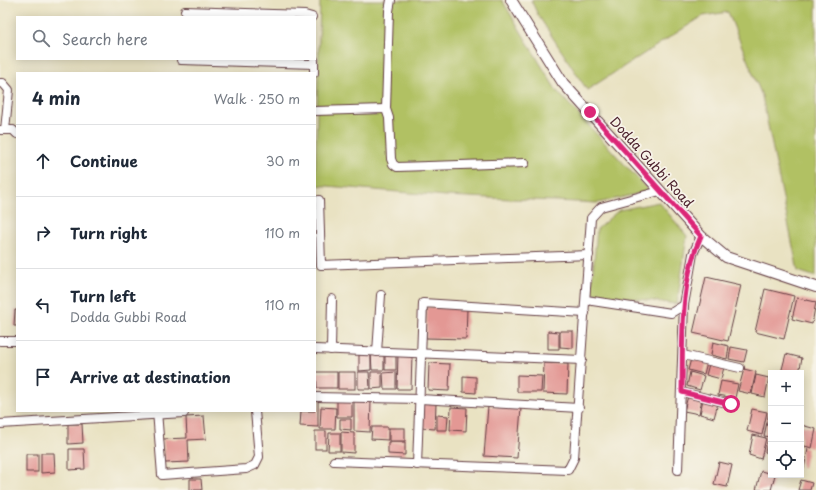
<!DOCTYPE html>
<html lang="en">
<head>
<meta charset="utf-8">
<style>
	:root { --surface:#fff; --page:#f6f6f7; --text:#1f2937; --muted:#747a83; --line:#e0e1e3 }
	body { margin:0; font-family:"Playpen Sans",sans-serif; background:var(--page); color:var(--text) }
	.controls { position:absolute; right:12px; bottom:12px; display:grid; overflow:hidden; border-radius:0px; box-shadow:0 2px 10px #0003 }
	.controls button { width:36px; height:36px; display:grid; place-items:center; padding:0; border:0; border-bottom:1px solid var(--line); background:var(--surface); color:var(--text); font:20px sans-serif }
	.stop { position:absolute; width:12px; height:12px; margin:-9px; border:3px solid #db2777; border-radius:50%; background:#fff }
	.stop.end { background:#db2777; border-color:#fff; box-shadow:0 1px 4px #0008 }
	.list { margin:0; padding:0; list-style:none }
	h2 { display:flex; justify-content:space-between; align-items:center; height:52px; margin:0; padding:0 16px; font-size:17px }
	h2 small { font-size:13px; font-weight:400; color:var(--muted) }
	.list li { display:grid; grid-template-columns:26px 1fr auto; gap:12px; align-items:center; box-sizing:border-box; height:72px; padding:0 16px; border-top:1px solid var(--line) }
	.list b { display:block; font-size:15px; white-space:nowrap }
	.list p { margin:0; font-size:13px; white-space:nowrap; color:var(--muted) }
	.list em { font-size:13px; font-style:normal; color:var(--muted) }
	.icon { flex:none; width:22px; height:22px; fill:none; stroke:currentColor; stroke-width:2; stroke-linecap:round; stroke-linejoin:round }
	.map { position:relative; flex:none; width:816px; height:490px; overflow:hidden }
	.search { position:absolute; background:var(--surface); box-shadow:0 2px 10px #0003; left:16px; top:16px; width:300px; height:44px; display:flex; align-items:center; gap:10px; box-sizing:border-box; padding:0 14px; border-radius:0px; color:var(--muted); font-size:15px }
	.panel { position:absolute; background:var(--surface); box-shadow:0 2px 10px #0003; left:16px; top:72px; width:300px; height:340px; border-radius:0px }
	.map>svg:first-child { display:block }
	.green { fill:#b1c163; stroke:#7e7047 }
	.building { fill:#e39894 }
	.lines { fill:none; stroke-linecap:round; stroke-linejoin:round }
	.minor-casing { stroke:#623c42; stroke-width:10 }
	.tertiary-casing { stroke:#623c42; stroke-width:12 }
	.minor { stroke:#fff; stroke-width:8 }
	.tertiary { stroke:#fff; stroke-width:10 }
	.route { stroke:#db2777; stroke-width:5 }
	.labels { text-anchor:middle; stroke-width:3.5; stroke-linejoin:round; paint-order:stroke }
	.street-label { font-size:13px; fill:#4a1f2b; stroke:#f7f3e8 }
</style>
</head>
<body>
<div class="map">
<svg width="816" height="490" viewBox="0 0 816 490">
	<rect width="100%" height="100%" fill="#f7f3e8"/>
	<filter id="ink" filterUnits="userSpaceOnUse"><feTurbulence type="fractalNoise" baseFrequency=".025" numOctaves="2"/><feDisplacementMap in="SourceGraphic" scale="8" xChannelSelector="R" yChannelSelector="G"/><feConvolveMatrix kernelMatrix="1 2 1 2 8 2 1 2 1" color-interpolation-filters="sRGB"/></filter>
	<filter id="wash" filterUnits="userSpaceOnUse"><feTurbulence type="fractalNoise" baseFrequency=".012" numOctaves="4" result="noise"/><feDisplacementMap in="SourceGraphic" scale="16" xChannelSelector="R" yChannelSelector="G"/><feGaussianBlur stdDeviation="0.9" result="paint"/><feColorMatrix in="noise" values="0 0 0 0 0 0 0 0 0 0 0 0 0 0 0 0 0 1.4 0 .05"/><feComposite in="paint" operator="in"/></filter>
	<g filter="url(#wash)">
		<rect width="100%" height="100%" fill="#e9e2c2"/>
		<g class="green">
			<polygon points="320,0 502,0 556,90 649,191 598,203 446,196 315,185"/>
			<polygon points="531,0 816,0 816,277 798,271 762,96 728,12 703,16 587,90 538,15"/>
			<polygon points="659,202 687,236 677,304 591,293 597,229 619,210"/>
		</g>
		<g id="blocks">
			<g class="building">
				<polygon points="706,277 741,285 728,341 693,333"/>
				<polygon points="765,289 794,296 784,339 755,332"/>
				<polygon points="797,298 816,302 812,324 792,319"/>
				<polygon points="427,307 467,308 466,339 426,338"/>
				<polygon points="15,310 17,310 17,326 14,326"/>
				<polygon points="548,331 559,332 559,349 548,349"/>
				<polygon points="560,331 573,331 573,348 560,347"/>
				<polygon points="713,342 729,346 727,359 711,355"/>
				<polygon points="731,347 747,350 744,362 729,359"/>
				<polygon points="384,353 384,370 372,370 371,354"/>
				<polygon points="371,354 371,370 359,371 359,355"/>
				<polygon points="398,354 412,355 411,389 397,389"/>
				<polygon points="786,354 802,358 799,373 781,373"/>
				<rect x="385" y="355" width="11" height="15"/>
				<polygon points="691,359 707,362 704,374 688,370"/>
				<polygon points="429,363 450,364 449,391 428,390"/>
				<polygon points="544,363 568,364 567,394 543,393"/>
				<polygon points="709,364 724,367 721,379 706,375"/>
				<polygon points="744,369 756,372 751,394 738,391"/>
				<polygon points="316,372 337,372 337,388 317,388"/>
				<rect x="338" y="372" width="17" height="17"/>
				<polygon points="358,372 369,372 370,389 358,389"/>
				<polygon points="371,372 382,372 382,388 371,389"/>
				<polygon points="396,372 396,389 384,389 383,373"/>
				<polygon points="690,372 704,376 700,390 687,386"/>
				<polygon points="517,375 542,376 541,392 517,392"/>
				<polygon points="756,375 769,378 765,397 752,394"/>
				<polygon points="463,376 476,377 476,393 463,392"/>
				<polygon points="721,381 738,384 735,398 718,395"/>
				<polygon points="688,396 702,399 699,414 684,411"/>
				<polygon points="703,399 718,403 714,418 700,414"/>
				<polygon points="315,400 318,400 318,427 300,426 301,411 315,411"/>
				<polygon points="337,400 352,401 352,417 337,417"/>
				<polygon points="354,401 371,401 370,432 354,431"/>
				<polygon points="422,402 436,403 435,429 421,428"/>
				<polygon points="488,406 521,408 517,458 484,456"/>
				<polygon points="321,407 336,408 335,429 320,429"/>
				<polygon points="451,407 467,408 466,431 450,430"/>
				<polygon points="752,409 767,412 762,435 747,431"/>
				<polygon points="769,413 771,414 771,437 764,436"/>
				<polygon points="437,415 448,416 447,430 437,430"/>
				<polygon points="204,416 206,439 188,440 189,462 165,463 163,439 187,438 186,417"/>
				<polygon points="340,419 351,419 351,430 340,429"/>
				<polygon points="68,424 82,424 83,443 68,444"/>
				<polygon points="801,425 816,429 812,448 801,445"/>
				<polygon points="372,427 388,427 388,440 371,439"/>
				<rect x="389" y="428" width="16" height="13"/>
				<rect x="315" y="431" width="11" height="18"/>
				<polygon points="341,432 354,433 354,453 341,452"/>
				<polygon points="329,433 340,433 340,451 328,451"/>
				<polygon points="753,435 766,438 761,459 749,455"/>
				<polygon points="768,439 771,440 771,454 765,452"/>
				<polygon points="388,442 405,442 405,455 388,454"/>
				<polygon points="801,447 808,449 804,468 801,468"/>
				<polygon points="69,449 84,449 85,469 69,470"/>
				<polygon points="41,453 54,453 55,472 41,473"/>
				<rect x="26" y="454" width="12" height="18"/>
				<polygon points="719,462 732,465 727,487 714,484"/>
				<polygon points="761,471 775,475 771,490 756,490"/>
				<polygon points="190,479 201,479 202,490 190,490"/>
				<polygon points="801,480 812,483 810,490 798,490"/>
			</g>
		</g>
	</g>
	<g filter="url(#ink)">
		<use href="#blocks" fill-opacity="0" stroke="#623c42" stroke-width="1"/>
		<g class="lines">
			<defs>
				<g id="minor">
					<polyline points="391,0 389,11 386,109 389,118 391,159 393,164 397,167 525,163"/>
					<polyline points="185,11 305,15 312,17"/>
					<polyline points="181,60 314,64"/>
					<polyline points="314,60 314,73"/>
					<polyline points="0,83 3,83 9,90 5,130"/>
					<polyline points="315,111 386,109"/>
					<polyline points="0,130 13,130 17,134"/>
					<polyline points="319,200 321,265 589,255"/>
					<polyline points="586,300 671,313 684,305 693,254 701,236"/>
					<polyline points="0,341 17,341"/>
					<polyline points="315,349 582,360"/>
					<polyline points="331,350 332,299"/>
					<polyline points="377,352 381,295"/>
					<polyline points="683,355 740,368"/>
					<polyline points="682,392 731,404"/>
					<polyline points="315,397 420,399 579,408"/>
					<polyline points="157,411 162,475 246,469 255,465 259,457 255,411"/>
					<polyline points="0,424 184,413"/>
					<polyline points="334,461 568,470 574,458 591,218 601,207 660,191"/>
					<polyline points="417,465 423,303 585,313"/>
					<polyline points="678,470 684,305"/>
				</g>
				<polyline id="tertiary" points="511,0 563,83 701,236 726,257 816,287"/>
			</defs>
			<use href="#minor" class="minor-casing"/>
			<use href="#tertiary" class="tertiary-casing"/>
			<use href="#minor" class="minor"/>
			<use href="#tertiary" class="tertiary"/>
		</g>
	</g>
	<g class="lines" filter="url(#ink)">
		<path class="route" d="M 590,112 L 701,236 C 679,284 683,341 682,392 L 731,404"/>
	</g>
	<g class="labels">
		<g class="street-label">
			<text transform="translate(652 162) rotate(48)" y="5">Dodda Gubbi Road</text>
		</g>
	</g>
</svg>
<div class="controls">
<button>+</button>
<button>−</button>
<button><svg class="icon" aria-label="locate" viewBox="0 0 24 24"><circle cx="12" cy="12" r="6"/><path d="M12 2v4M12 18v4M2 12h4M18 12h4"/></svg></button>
</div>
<div class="stop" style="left:731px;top:404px"></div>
<div class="stop end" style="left:590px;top:112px"></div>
<div class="search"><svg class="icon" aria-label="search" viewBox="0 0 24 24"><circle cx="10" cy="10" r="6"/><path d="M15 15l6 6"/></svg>Search here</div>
<section class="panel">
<h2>4 min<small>Walk · 250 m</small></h2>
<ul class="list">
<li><svg class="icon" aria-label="ahead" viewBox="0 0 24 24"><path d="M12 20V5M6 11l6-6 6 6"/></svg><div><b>Continue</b></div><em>30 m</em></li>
<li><svg class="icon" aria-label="right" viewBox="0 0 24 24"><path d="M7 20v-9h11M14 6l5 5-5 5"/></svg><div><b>Turn right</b></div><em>110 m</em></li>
<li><svg class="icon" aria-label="left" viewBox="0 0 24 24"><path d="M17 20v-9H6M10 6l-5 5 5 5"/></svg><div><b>Turn left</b><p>Dodda Gubbi Road</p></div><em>110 m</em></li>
<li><svg class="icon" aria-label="arrive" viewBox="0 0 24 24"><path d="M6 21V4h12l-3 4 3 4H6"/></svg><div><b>Arrive at destination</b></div></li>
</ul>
</section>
</div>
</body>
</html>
